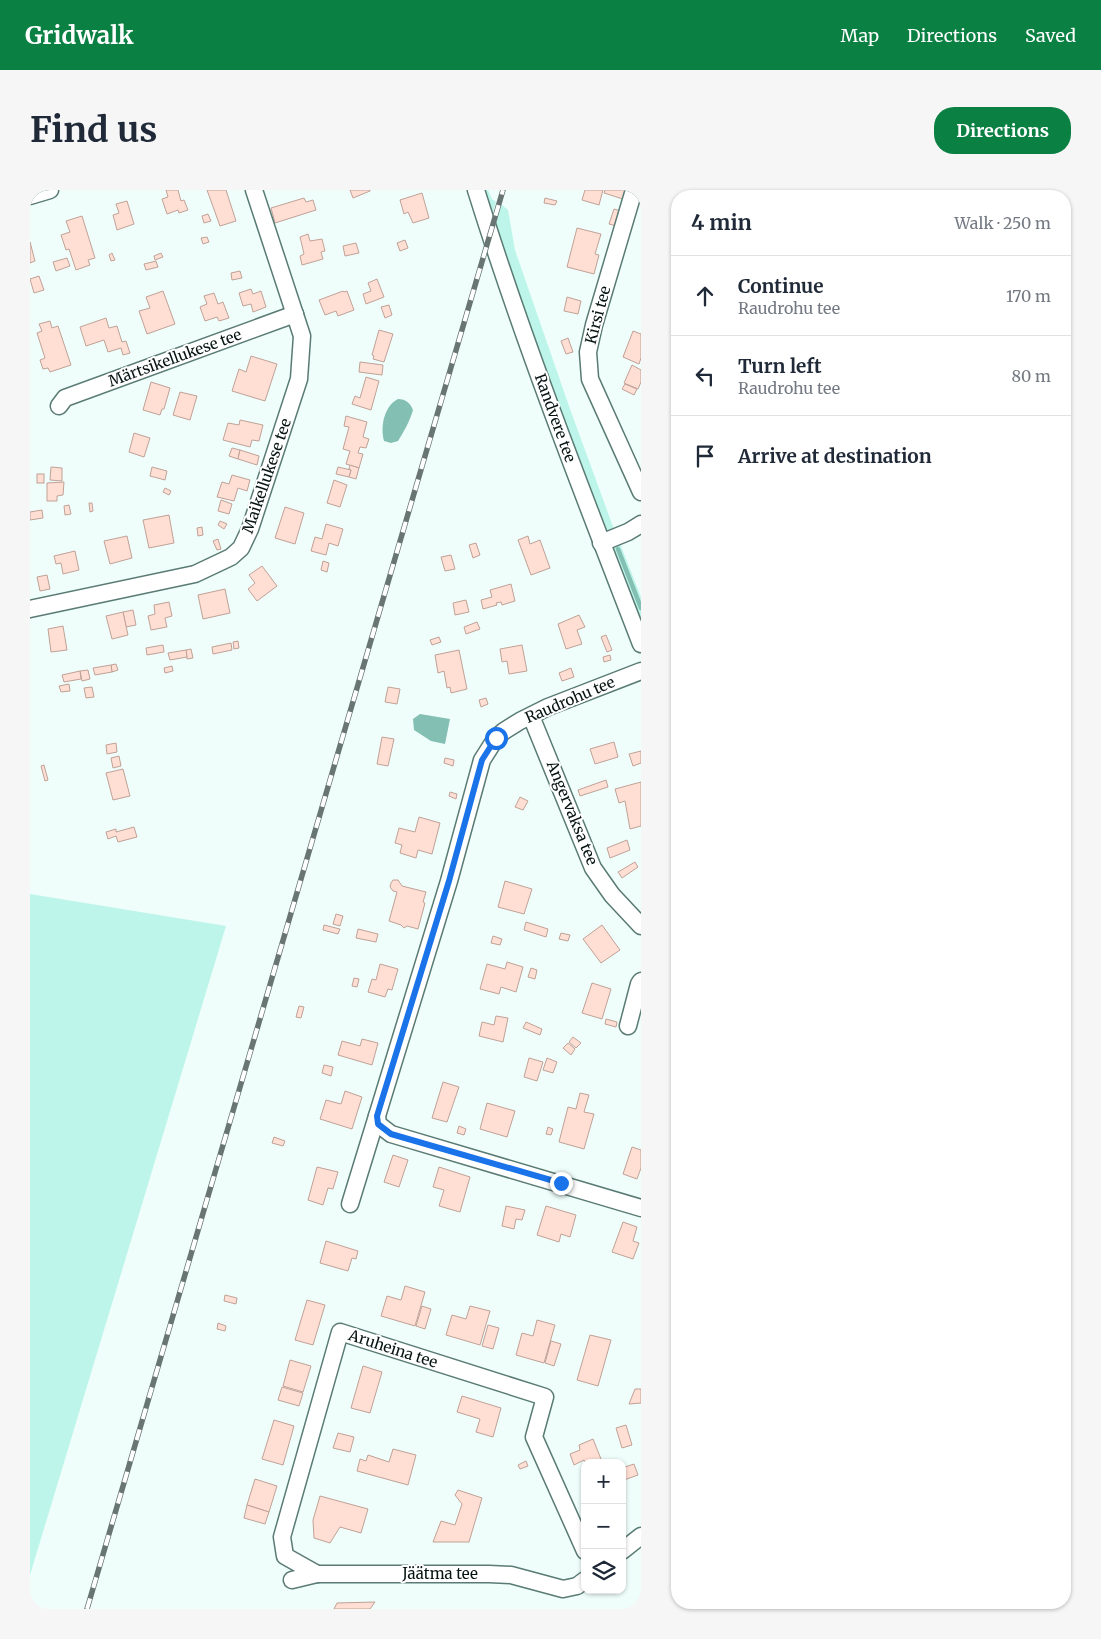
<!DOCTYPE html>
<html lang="en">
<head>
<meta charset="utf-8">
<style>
	:root { --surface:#fff; --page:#f6f6f7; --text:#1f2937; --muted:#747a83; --line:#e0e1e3; --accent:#0b8043 }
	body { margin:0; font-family:Merriweather,serif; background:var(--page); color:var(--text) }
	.controls { position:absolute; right:15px; bottom:15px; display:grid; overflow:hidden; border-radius:10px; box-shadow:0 1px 4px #0004 }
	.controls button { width:45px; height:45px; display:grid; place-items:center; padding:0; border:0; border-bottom:1px solid var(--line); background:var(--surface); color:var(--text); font:25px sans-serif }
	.stop { position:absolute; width:15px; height:15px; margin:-11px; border:4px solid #1a73e8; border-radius:50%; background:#fff }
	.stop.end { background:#1a73e8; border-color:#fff; box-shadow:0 1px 5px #0008 }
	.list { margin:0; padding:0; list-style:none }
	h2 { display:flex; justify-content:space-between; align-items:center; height:65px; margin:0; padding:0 20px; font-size:21px }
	h2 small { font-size:16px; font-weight:400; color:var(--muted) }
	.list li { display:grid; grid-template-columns:32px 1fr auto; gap:15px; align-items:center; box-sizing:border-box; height:80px; padding:0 20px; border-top:1px solid var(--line) }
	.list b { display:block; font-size:19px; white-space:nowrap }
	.list p { margin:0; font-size:16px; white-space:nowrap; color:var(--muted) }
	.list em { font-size:16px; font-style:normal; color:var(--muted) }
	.icon { flex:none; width:28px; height:28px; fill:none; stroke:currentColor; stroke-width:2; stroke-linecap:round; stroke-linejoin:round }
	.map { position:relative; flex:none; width:611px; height:1419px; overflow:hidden; border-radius:20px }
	header { display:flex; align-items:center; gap:30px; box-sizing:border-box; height:70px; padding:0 25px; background:var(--accent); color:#fff }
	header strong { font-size:24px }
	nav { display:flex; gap:28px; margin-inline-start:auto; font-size:18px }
	.intro { display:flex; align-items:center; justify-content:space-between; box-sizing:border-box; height:120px; padding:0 30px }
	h1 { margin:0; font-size:35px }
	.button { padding:12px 22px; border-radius:20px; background:var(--accent); color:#fff; font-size:18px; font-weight:700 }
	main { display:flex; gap:30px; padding:0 30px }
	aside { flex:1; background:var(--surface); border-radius:20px; box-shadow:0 1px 4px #0004 }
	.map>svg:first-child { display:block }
	.green { fill:#bdf5ea }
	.water { fill:#83bfb3 }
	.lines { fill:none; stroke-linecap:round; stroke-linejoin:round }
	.stream { stroke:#83bfb3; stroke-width:4.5 }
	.building { fill:#ffded4; stroke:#c0a197 }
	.minor-casing { stroke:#5a7b74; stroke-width:19 }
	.minor { stroke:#fff; stroke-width:16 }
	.rail-casing { stroke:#687573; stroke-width:5.5 }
	.rail { stroke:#fff; stroke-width:4; stroke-dasharray:11; stroke-linecap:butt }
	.route { stroke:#1a73e8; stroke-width:6 }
	.labels { text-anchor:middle; stroke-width:4; stroke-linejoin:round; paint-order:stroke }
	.street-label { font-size:15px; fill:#071412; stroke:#fff }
</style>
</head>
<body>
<header>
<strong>Gridwalk</strong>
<nav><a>Map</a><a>Directions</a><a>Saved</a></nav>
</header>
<div class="intro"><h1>Find us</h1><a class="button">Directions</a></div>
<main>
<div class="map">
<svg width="611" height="1419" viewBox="0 0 611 1419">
	<rect width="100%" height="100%" fill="#effefa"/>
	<g class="green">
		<polygon points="454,0 458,0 462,9 466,12 462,26"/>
		<polygon points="471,14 478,20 485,60 540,219 585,342 576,340 537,237 464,34"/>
		<polygon points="589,351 611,407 611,429 583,358"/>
		<polygon points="0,704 196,736 0,1385"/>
	</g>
	<g class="water">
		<path d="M 368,209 C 376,209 380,213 383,220 C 380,231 374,241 368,251 L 361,253 L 354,251 C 350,237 354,216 368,209 Z"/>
		<polygon points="390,524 420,529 415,554 401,551 384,540 383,529"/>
	</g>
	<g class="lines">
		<polyline class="stream" points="588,359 611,418"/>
	</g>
	<g class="building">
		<polygon points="136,0 148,0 151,11 154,10 158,20 149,23 148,20 137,24 132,9 138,7"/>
		<polygon points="177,0 196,0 206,31 190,36"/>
		<polygon points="320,0 340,0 340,1 323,8"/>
		<polygon points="555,0 573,0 569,15 552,10"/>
		<polygon points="575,0 599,0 596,10 574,3"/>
		<polygon points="392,3 399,28 383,33 378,22 374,24 370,10"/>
		<polygon points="274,8 276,12 283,10 286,20 245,33 241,18"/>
		<polygon points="515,8 527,11 525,15 514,13"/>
		<polygon points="97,11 104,34 87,40 83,25 89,23 86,14"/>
		<polygon points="584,19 591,21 587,36 579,34"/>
		<polygon points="178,24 181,31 174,33 172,26"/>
		<polygon points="52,26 65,68 58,70 60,75 46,80 39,59 36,60 31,45 40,42 36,31"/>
		<polygon points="547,38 571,44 565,64 569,65 564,84 537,77"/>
		<polygon points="278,44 280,51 292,49 295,61 291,62 293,69 272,75 270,66 274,64 270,47"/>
		<polygon points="177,47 179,52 173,54 171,48"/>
		<polygon points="375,50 378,58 370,61 367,53"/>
		<polygon points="0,52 5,71 0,73"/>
		<polygon points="326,53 329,63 315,66 313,56"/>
		<polygon points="82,63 85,70 81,71 79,65"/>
		<polygon points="131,63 133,67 125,70 124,66"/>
		<polygon points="37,68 40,76 26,81 23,72"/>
		<polygon points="126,71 128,77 116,80 114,74"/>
		<polygon points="210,81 212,88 202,90 201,83"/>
		<polygon points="9,86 14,100 4,103 0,89"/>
		<polygon points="347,89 354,107 336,114 333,104 341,101 338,93"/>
		<polygon points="221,99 223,104 231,101 236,117 223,122 221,114 213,116 209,103"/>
		<polygon points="133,101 145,134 117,144 109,121 120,118 116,107"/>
		<polygon points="313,101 314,102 317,101 324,120 308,126 306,121 295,125 289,110"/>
		<polygon points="184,103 188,114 193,112 199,128 189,131 187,127 175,131 170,117 177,114 174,106"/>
		<polygon points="537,107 551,111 548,124 534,121"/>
		<polygon points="359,115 362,125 355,128 351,117"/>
		<polygon points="76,128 79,138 87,136 92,152 96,151 100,163 93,165 91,158 78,162 74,150 56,156 50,137"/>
		<polygon points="20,131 22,138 28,136 41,175 20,182 18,178 13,179 10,170 15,168 7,143 12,141 9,134"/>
		<polygon points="349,140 363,144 354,172 343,169 344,166 342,165"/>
		<polygon points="603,141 611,144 611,168 609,174 593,167"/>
		<polygon points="538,148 543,162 536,164 531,151"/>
		<polygon points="221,166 247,174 235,211 202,201 209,179 216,182"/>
		<polygon points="330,172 353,175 352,185 329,182"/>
		<polygon points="602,175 611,180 611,192 608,199 594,193"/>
		<polygon points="336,187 349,191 341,220 322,214 325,206 330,208"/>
		<polygon points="121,192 140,198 134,219 132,219 130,225 113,220"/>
		<polygon points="595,194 607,199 604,205 592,199"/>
		<polygon points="150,202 167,206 160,230 143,225"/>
		<polygon points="316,226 337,232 333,247 339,249 336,258 330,257 328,263 333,264 329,278 316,274 320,261 313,259 319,237 314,236"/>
		<polygon points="210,230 233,235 229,251 222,250 220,257 193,250 198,233 209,235"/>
		<polygon points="104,243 120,248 114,267 99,262"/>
		<polygon points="202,258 210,260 208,269 199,266"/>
		<polygon points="210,260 229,266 227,275 208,269"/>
		<polygon points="320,275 329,278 326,289 319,287 321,280 319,279"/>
		<polygon points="21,277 32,278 32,291 20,290"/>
		<polygon points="122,277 137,281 135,290 120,286"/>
		<polygon points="308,277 321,280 319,287 306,284"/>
		<rect x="7" y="284" width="7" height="9"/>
		<polygon points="202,285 220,290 217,301 208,298 204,311 187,307 192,292 199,294"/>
		<polygon points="304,290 317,295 310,317 297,313"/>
		<polygon points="34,292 33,305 27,306 27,311 17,311 17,293"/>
		<polygon points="135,298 141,301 139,305 133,302"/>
		<polygon points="191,310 202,314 199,324 188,321"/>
		<polygon points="59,313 62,313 63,321 60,322"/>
		<polygon points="39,315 41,324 35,325 34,316"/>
		<polygon points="255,317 274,323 265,354 245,348"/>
		<polygon points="12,320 13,328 0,330 0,322"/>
		<polygon points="139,325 144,353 119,358 113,330"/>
		<polygon points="190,331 197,334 194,339 188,335"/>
		<polygon points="296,334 313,339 308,356 299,353 296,365 281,361 285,347 292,349"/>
		<polygon points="172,337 173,345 168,346 167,338"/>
		<polygon points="97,346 102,368 80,374 74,351"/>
		<polygon points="498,346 500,354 510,350 520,378 501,385 488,350"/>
		<polygon points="188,349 191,359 187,360 183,351"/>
		<polygon points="446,353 450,365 443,368 439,355"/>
		<polygon points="45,361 49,380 33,384 31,373 26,374 24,366"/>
		<polygon points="421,365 425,379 415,381 411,367"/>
		<polygon points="293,371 299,373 297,382 291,380"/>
		<polygon points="232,376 247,396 227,411 218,399 225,393 219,385"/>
		<polygon points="17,385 20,399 10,401 7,387"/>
		<polygon points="481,394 485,411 472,415 471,412 466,413 467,415 453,419 451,410 462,407 460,400"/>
		<polygon points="195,399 200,423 173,429 168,405"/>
		<polygon points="436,410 439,422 425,425 423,413"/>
		<polygon points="139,412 142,426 135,428 137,437 121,440 118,426 125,424 124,415"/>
		<polygon points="103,420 106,435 96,437 93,422"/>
		<polygon points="93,422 98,445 82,449 76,426"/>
		<polygon points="549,425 555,437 547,440 552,454 536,459 528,434"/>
		<polygon points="447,432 450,439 436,444 434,437"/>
		<polygon points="33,436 37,460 21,462 18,439"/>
		<polygon points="576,445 582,460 577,462 571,447"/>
		<polygon points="409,447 411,452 402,455 400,450"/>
		<polygon points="208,451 209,458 204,459 203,452"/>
		<polygon points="201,453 202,460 183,464 182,457"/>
		<polygon points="133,455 134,462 117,465 116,458"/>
		<polygon points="492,455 497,481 479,484 477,471 472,472 470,459"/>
		<polygon points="161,459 163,468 157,469 156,460"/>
		<polygon points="156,460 157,467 140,470 138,463"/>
		<polygon points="429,460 437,499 421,503 420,497 417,498 414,481 408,483 405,465"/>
		<polygon points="580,465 581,470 574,472 573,467"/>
		<polygon points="86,474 88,480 82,482 81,475"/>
		<polygon points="81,475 82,482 65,485 63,478"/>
		<polygon points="142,476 143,481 135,483 134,478"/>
		<polygon points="541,478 544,487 532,491 529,483"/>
		<polygon points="58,480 60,489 52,491 50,481"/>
		<polygon points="50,481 51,489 34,492 32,485"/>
		<polygon points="39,494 40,501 31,502 29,496"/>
		<polygon points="62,497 64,507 56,508 54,498"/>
		<polygon points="358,497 370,499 367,514 355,512"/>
		<polygon points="456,508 458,514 451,517 449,510"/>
		<polygon points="352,547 364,549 358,576 347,574"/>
		<polygon points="584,552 588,567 565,574 560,559"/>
		<polygon points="86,553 87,562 77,564 76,555"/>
		<polygon points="611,561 611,573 603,576 599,564"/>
		<polygon points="89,566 91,576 83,578 81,568"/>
		<polygon points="415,568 424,570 423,576 414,573"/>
		<polygon points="14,575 18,590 15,591 11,576"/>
		<polygon points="93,579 100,606 83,610 76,583"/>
		<polygon points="576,590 578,597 550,606 548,600"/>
		<polygon points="611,592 611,636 600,639 595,611 589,613 585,599"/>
		<polygon points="420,602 427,604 426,609 419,606"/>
		<polygon points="490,607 498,611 493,620 485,617"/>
		<polygon points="389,627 410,633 402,664 388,660 386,668 370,663 372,655 365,653 369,638 385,642"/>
		<polygon points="104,637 107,647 88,652 86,646 78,649 76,642 86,639 86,642"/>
		<polygon points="597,650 600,660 580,668 577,658"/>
		<polygon points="605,672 608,677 592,688 588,682"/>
		<polygon points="363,690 368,690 372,696 396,702 393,712 395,713 388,739 377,736 374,738 371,735 359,731 367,702 363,701 360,697 361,693"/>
		<polygon points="475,691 502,699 494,724 468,717"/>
		<polygon points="306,724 313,726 310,736 303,734"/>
		<polygon points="496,732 518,739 516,747 494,740"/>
		<polygon points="294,735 310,739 308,744 293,740"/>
		<polygon points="572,735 590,760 571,773 553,749"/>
		<polygon points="328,739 348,744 346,752 326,748"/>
		<polygon points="531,743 540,745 538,751 529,749"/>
		<polygon points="463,746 472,749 470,755 461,753"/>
		<polygon points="477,772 493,777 486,802 471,797 469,804 450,799 457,774 475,779"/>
		<polygon points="350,774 368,779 362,800 358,799 355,807 338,802 342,789 346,790"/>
		<polygon points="501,778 507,780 505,789 498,787"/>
		<polygon points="324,788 329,789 327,797 322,796"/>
		<polygon points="562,793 581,799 572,829 552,823"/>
		<polygon points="269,816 274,817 271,828 266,827"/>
		<polygon points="466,826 478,828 473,852 449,846 452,832 464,835"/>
		<polygon points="576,829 587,832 586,837 575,834"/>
		<polygon points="496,832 512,839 510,845 493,838"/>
		<polygon points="543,847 551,853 546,858 539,852"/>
		<polygon points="332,849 348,853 342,875 308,865 312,851 330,856"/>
		<polygon points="538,853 545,859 541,865 533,858"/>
		<polygon points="499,868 513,872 507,891 494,887"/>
		<polygon points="517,868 527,872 523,883 513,880"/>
		<polygon points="294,875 303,877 301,886 292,883"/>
		<polygon points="413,892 429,897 417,932 402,928"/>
		<polygon points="315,901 332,907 322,939 290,929 296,910 311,914"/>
		<polygon points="550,903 559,905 554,922 564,924 554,959 529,952 538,917 546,919"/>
		<polygon points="457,913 485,921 477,947 450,939"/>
		<polygon points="429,936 436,939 434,945 427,943"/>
		<polygon points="518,937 523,939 521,945 516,944"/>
		<polygon points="244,947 255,951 253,956 242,953"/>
		<polygon points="602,957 611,960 611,978 607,989 593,984"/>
		<polygon points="363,965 378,970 369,997 354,992"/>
		<polygon points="287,977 308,982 303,999 298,998 293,1015 278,1010"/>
		<polygon points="409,977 440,987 430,1022 409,1016 414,1000 403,997"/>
		<polygon points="476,1016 495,1020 492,1030 486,1029 484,1039 472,1036"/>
		<polygon points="516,1016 546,1025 540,1047 531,1044 529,1052 507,1045"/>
		<polygon points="593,1032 607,1037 603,1051 609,1053 603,1069 582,1062"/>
		<polygon points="296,1051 328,1061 326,1069 322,1068 318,1081 290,1073"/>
		<polygon points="375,1096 395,1102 385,1136 351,1126 357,1106 371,1110"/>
		<polygon points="195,1105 207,1108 206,1114 194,1111"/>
		<polygon points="277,1110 295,1115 283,1155 265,1150"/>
		<polygon points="392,1116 401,1119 395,1139 386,1136"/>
		<polygon points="440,1116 460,1121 450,1155 416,1145 422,1125 436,1129"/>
		<polygon points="507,1130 525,1135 514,1173 486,1165 492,1143 503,1146"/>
		<polygon points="188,1133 196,1136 195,1141 187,1139"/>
		<polygon points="458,1135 469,1138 463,1159 452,1156"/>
		<polygon points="560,1145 581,1150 568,1196 547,1190"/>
		<polygon points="521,1151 531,1154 524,1176 515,1173"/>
		<polygon points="260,1170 281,1176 273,1202 253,1196"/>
		<polygon points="333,1176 352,1182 340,1223 321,1218"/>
		<polygon points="252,1197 273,1203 269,1216 248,1210"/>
		<polygon points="605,1199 611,1199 611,1213 599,1214"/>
		<polygon points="432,1206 471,1218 463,1247 446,1242 450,1229 427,1222"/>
		<polygon points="244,1230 264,1236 253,1275 232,1269"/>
		<polygon points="596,1235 602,1255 592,1258 586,1238"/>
		<polygon points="308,1243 324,1247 320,1262 303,1258"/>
		<polygon points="563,1249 571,1269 563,1273 555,1273 554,1270 544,1275 540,1264 550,1260 549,1255"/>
		<polygon points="363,1259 386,1265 378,1295 327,1281 330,1269 336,1271 338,1265 359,1272"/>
		<polygon points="496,1271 498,1276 490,1279 488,1275"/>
		<polygon points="604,1274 608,1285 594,1290 592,1278"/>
		<polygon points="225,1289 247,1296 239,1322 217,1315"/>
		<polygon points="428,1300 452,1308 439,1352 403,1352 411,1331 425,1335 432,1314 425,1305"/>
		<polygon points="290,1306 338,1319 331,1343 310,1337 300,1353 284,1348 283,1330"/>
		<polygon points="217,1315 239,1322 235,1334 214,1328"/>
		<polygon points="345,1412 340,1419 304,1419 307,1413"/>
	</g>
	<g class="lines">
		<defs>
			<g id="minor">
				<path d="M 446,0 C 494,154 553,304 611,454"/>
				<polyline points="604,0 564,135 558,162 560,189 611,302"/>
				<polyline points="0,6 20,0"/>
				<polyline points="29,216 35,208 265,124"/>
				<polyline points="571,353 598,342 611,334"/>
				<polyline points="0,419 165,384 201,367 211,358 220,339 269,189 272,146 224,0"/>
				<polyline points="611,481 518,517 490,531 474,541 466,548 452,570 419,691 347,926 348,934 361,944 611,1018"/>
				<polyline points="501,526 563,678 582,705 611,736"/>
				<polyline points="598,836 609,794 611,791"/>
				<polyline points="320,1014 347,926"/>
				<polyline points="592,1361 611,1346"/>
				<polyline points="287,1384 255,1366 252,1347 310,1142 515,1207 504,1247 555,1361"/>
				<polyline points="262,1390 287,1384 459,1384 481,1385 533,1399 547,1396 555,1390"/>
			</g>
		</defs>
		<use href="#minor" class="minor-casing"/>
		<use href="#minor" class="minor"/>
		<defs>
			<polyline id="rail" points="57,1419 473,0"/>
		</defs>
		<use href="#rail" class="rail-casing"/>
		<use href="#rail" class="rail"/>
	</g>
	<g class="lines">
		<polyline class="route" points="466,548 452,570 419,691 347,926 348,934 361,944 531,993"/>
	</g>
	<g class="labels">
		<g class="street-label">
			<text transform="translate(568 125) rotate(-75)" y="5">Kirsi tee</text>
			<text transform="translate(145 168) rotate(-20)" y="5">Märtsikellukese tee</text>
			<text transform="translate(525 228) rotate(70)" y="5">Randvere tee</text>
			<text transform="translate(237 286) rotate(-71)" y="5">Maikellukese tee</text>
			<text transform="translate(540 510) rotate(-23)" y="5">Raudrohu tee</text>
			<text transform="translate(542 623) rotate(68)" y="5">Angervaksa tee</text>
			<text transform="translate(363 1159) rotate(18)" y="5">Aruheina tee</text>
			<text x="410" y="1389">Jäätma tee</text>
		</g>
	</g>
</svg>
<div class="controls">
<button>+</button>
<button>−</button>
<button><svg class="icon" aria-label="layers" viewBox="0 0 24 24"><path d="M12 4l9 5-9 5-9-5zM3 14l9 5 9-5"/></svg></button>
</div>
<div class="stop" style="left:466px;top:548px"></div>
<div class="stop end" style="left:531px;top:993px"></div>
</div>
<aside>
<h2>4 min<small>Walk · 250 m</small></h2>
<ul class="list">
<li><svg class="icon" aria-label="ahead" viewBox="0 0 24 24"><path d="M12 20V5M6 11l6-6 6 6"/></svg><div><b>Continue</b><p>Raudrohu tee</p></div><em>170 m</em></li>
<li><svg class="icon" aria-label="left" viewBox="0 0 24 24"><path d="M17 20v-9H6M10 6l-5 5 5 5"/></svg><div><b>Turn left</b><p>Raudrohu tee</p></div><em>80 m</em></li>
<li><svg class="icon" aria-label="arrive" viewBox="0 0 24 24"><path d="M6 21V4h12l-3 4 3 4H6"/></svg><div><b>Arrive at destination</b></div></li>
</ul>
</aside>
</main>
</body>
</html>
